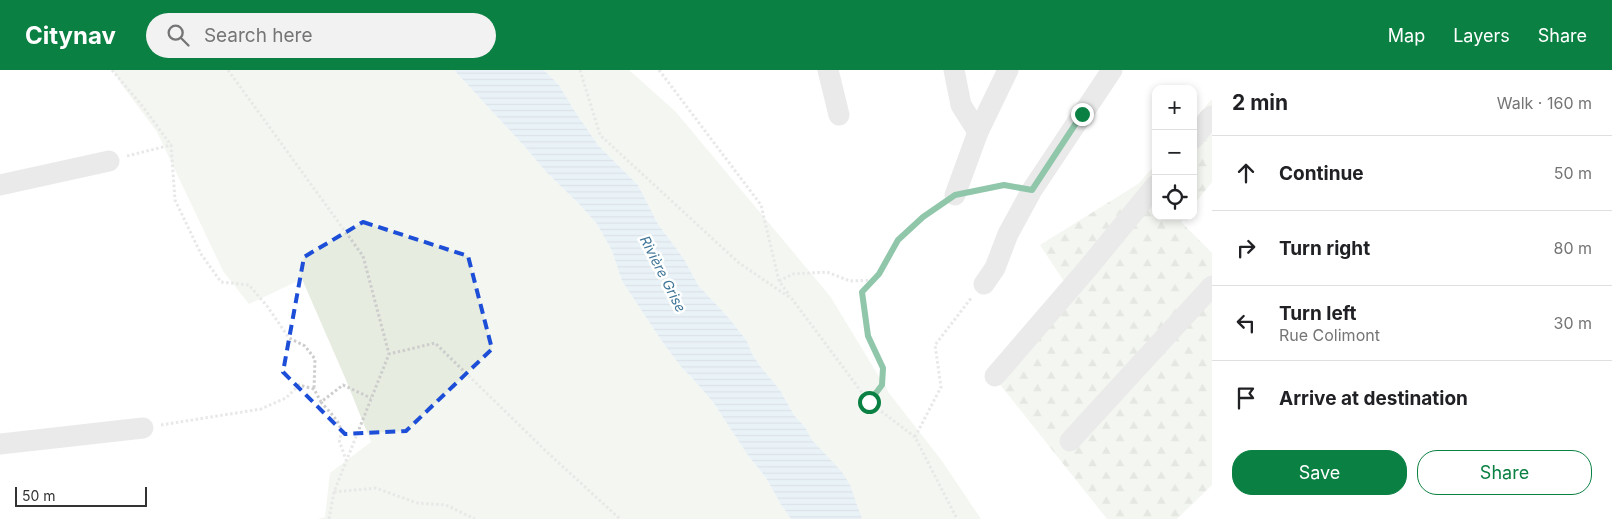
<!DOCTYPE html>
<html lang="en">
<head>
<meta charset="utf-8">
<style>
	:root { --surface:#fff; --page:#f2f2f2; --text:#202124; --muted:#757577; --line:#e0e0e0; --accent:#0b8043 }
	body { margin:0; font-family:Inter,sans-serif; background:var(--page); color:var(--text) }
	.controls { position:absolute; right:15px; top:15px; display:grid; overflow:hidden; border-radius:10px; box-shadow:0 2px 8px #0003 }
	.controls button { width:45px; height:45px; display:grid; place-items:center; padding:0; border:0; border-bottom:1px solid var(--line); background:var(--surface); color:var(--text); font:25px sans-serif }
	.scale { position:absolute; left:15px; bottom:12px; width:132px; box-sizing:border-box; padding-left:5px; border:2px solid #333; border-top:0; font-size:14px; line-height:18px; white-space:nowrap; color:#333; -webkit-text-stroke:4px #fff; paint-order:stroke }
	.stop { position:absolute; width:15px; height:15px; margin:-11px; border:4px solid #0b8043; border-radius:50%; background:#fff }
	.stop.end { background:#0b8043; border-color:#fff; box-shadow:0 1px 5px #0008 }
	.list { margin:0; padding:0; list-style:none }
	h2 { display:flex; justify-content:space-between; align-items:center; height:65px; margin:0; padding:0 20px; font-size:21px }
	h2 small { font-size:16px; font-weight:400; color:var(--muted) }
	.list li { display:grid; grid-template-columns:32px 1fr auto; gap:15px; align-items:center; box-sizing:border-box; height:75px; padding:0 20px; border-top:1px solid var(--line) }
	.list b { display:block; font-size:19px; white-space:nowrap }
	.list p { margin:0; font-size:16px; white-space:nowrap; color:var(--muted) }
	.list em { font-size:16px; font-style:normal; color:var(--muted) }
	.actions { display:flex; gap:10px; padding:15px 20px }
	.actions a { flex:1; padding:11px 0; border:1px solid var(--accent); border-radius:20px; text-align:center; font-size:18px; color:var(--accent) }
	.actions .main { background:var(--accent); color:#fff }
	.icon { flex:none; width:28px; height:28px; fill:none; stroke:currentColor; stroke-width:2; stroke-linecap:round; stroke-linejoin:round }
	.map { position:relative; flex:none; width:1212px; height:449px; overflow:hidden }
	header { display:flex; align-items:center; gap:30px; box-sizing:border-box; height:70px; padding:0 25px; background:var(--accent); color:#fff }
	header strong { font-size:24px }
	nav { display:flex; gap:28px; margin-inline-start:auto; font-size:18px }
	.search { width:350px; height:45px; background:var(--page); display:flex; align-items:center; gap:12px; box-sizing:border-box; padding:0 18px; border-radius:28px; color:var(--muted); font-size:19px }
	main { display:flex }
	aside { flex:1; background:var(--surface) }
	.map>svg:first-child { display:block }
	.green { fill:#e6ecdf }
	.forest { fill:url(#forest-firs) }
	.water { fill:url(#water-rules) }
	.lines { fill:none; stroke-linecap:round; stroke-linejoin:round }
	.path { stroke:#cdcdcd; stroke-width:3; stroke-dasharray:2.5 2.5; stroke-linecap:butt }
	.minor { stroke:#d0d0d0; stroke-width:21 }
	.route { stroke:#0b8043; stroke-width:6 }
	.marked { fill:none; stroke:#1d4ed8; stroke-width:4; stroke-dasharray:10 6; stroke-linejoin:round }
	.labels { text-anchor:middle; stroke-width:5; stroke-linejoin:round; paint-order:stroke }
	.water-label { font-size:14px; font-style:italic; fill:#3f7597; stroke:#fff }
</style>
</head>
<body>
<header>
<strong>Citynav</strong>
<div class="search"><svg class="icon" aria-label="search" viewBox="0 0 24 24"><circle cx="10" cy="10" r="6"/><path d="M15 15l6 6"/></svg>Search here</div>
<nav><a>Map</a><a>Layers</a><a>Share</a></nav>
</header>
<main>
<div class="map">
<svg width="1212" height="449" viewBox="0 0 1212 449">
	<defs>
		<pattern id="forest-firs" width="22" height="20" patternUnits="userSpaceOnUse" patternTransform="scale(1.25)"><rect width="22" height="20" fill="#e6ecdf"/><path d="M5 1l3.5 6h-7zM16 11l3.5 6h-7z" fill="#c6cbc0"/></pattern>
		<pattern id="water-rules" width="6" height="5" patternUnits="userSpaceOnUse" patternTransform="scale(1.25)"><rect width="6" height="5" fill="#cfe2ee"/><path d="M0 2.5h6" fill="none" stroke="#b2c2cd"/></pattern>
	</defs>
	<rect width="100%" height="100%" fill="#fff"/>
	<g class="green">
		<polygon points="113,0 454,0 526,78 546,102 578,133 597,154 612,181 622,211 663,273 682,298 693,309 713,332 747,384 766,408 780,433 791,449 318,449 325,447 330,403 371,372 346,310 302,209 249,234 223,201 157,62 122,15"/>
		<polygon points="544,0 629,0 675,41 830,226 889,323 942,391 981,449 862,449 821,381 812,370 805,357 794,345 780,320 761,297 752,284 747,271 728,247 698,215 684,189 658,154 638,115 598,75 574,40 559,15"/>
	</g>
	<g class="forest">
		<polygon points="1212,29 1212,112 1193,136 1193,51"/>
		<polygon points="1156,94 1156,146 1186,146 1181,152 1212,183 1212,415 1177,449 1107,449 998,312 1071,222 1040,175 1138,114"/>
	</g>
	<polygon class="water" points="454,0 544,0 559,15 574,40 598,75 638,115 658,154 684,189 698,215 728,247 747,271 752,284 761,297 780,320 794,345 805,357 812,370 842,402 850,415 862,449 791,449 780,433 766,408 747,384 713,332 693,309 682,298 663,273 622,211 612,181 597,154 578,133 546,102 526,78"/>
	<g class="lines">
		<g class="path">
			<polyline points="112,0 144,38 170,74"/>
			<polyline points="228,0 363,186 389,284"/>
			<polyline points="580,0 600,65 739,193 792,229 869,332 915,367 957,449"/>
			<polyline points="659,0 761,135 779,211 790,226"/>
			<polyline points="127,86 171,75 175,130 201,184 221,212 249,215 267,236 289,268 305,276 315,289 314,319"/>
			<polyline points="976,121 1004,115 1014,117"/>
			<polyline points="779,211 793,204 827,202 850,211 872,210 879,204 898,170 923,147 941,135"/>
			<path d="M 321,332 C 329,342 347,356 339,370 L 346,390"/>
			<polyline points="869,332 882,315 883,298 867,266 862,222 872,210"/>
			<polyline points="161,355 261,339 286,328 299,315 314,319 321,332 343,315 371,328"/>
			<polyline points="915,367 941,317 935,275 972,227"/>
			<polyline points="334,422 376,418 417,433 446,435 475,449"/>
			<polyline points="329,449 334,422 389,284 435,273 548,383 620,449"/>
		</g>
		<g class="minor">
			<polyline points="828,0 839,45"/>
			<polyline points="954,0 961,35 978,62"/>
			<polyline points="1193,69 1212,46"/>
			<polyline points="0,115 109,91"/>
			<polyline points="955,125 978,62 1008,0"/>
			<polyline points="984,214 995,198 1008,164 1032,120 1112,0"/>
			<polyline points="995,306 1088,198 1156,115"/>
			<polyline points="1070,371 1212,216"/>
			<polyline points="0,374 143,358"/>
		</g>
	</g>
	<g class="lines">
		<polyline class="route" points="869,332 882,315 883,298 868,266 862,222 879,204 898,170 923,147 955,125 1004,115 1032,120 1082,44"/>
	</g>
	<path d="M0 0H1212V449H0ZM 363,152 L 468,186 L 492,279 L 406,361 L 345,364 L 283,302 L 304,187 Z" fill="#fff" fill-opacity=".55" fill-rule="evenodd"/>
	<path class="marked" d="M 363,152 L 468,186 L 492,279 L 406,361 L 345,364 L 283,302 L 304,187 Z"/>
	<g class="labels">
		<g class="water-label">
			<text transform="translate(663 204) rotate(63)" y="5">Rivière Grise</text>
		</g>
	</g>
</svg>
<div class="controls">
<button>+</button>
<button>−</button>
<button><svg class="icon" aria-label="locate" viewBox="0 0 24 24"><circle cx="12" cy="12" r="6"/><path d="M12 2v4M12 18v4M2 12h4M18 12h4"/></svg></button>
</div>
<div class="scale">50 m</div>
<div class="stop" style="left:869px;top:332px"></div>
<div class="stop end" style="left:1082px;top:44px"></div>
</div>
<aside>
<h2>2 min<small>Walk · 160 m</small></h2>
<ul class="list">
<li><svg class="icon" aria-label="ahead" viewBox="0 0 24 24"><path d="M12 20V5M6 11l6-6 6 6"/></svg><div><b>Continue</b></div><em>50 m</em></li>
<li><svg class="icon" aria-label="right" viewBox="0 0 24 24"><path d="M7 20v-9h11M14 6l5 5-5 5"/></svg><div><b>Turn right</b></div><em>80 m</em></li>
<li><svg class="icon" aria-label="left" viewBox="0 0 24 24"><path d="M17 20v-9H6M10 6l-5 5 5 5"/></svg><div><b>Turn left</b><p>Rue Colimont</p></div><em>30 m</em></li>
<li><svg class="icon" aria-label="arrive" viewBox="0 0 24 24"><path d="M6 21V4h12l-3 4 3 4H6"/></svg><div><b>Arrive at destination</b></div></li>
</ul>
<div class="actions"><a class="main">Save</a><a>Share</a></div>
</aside>
</main>
</body>
</html>
